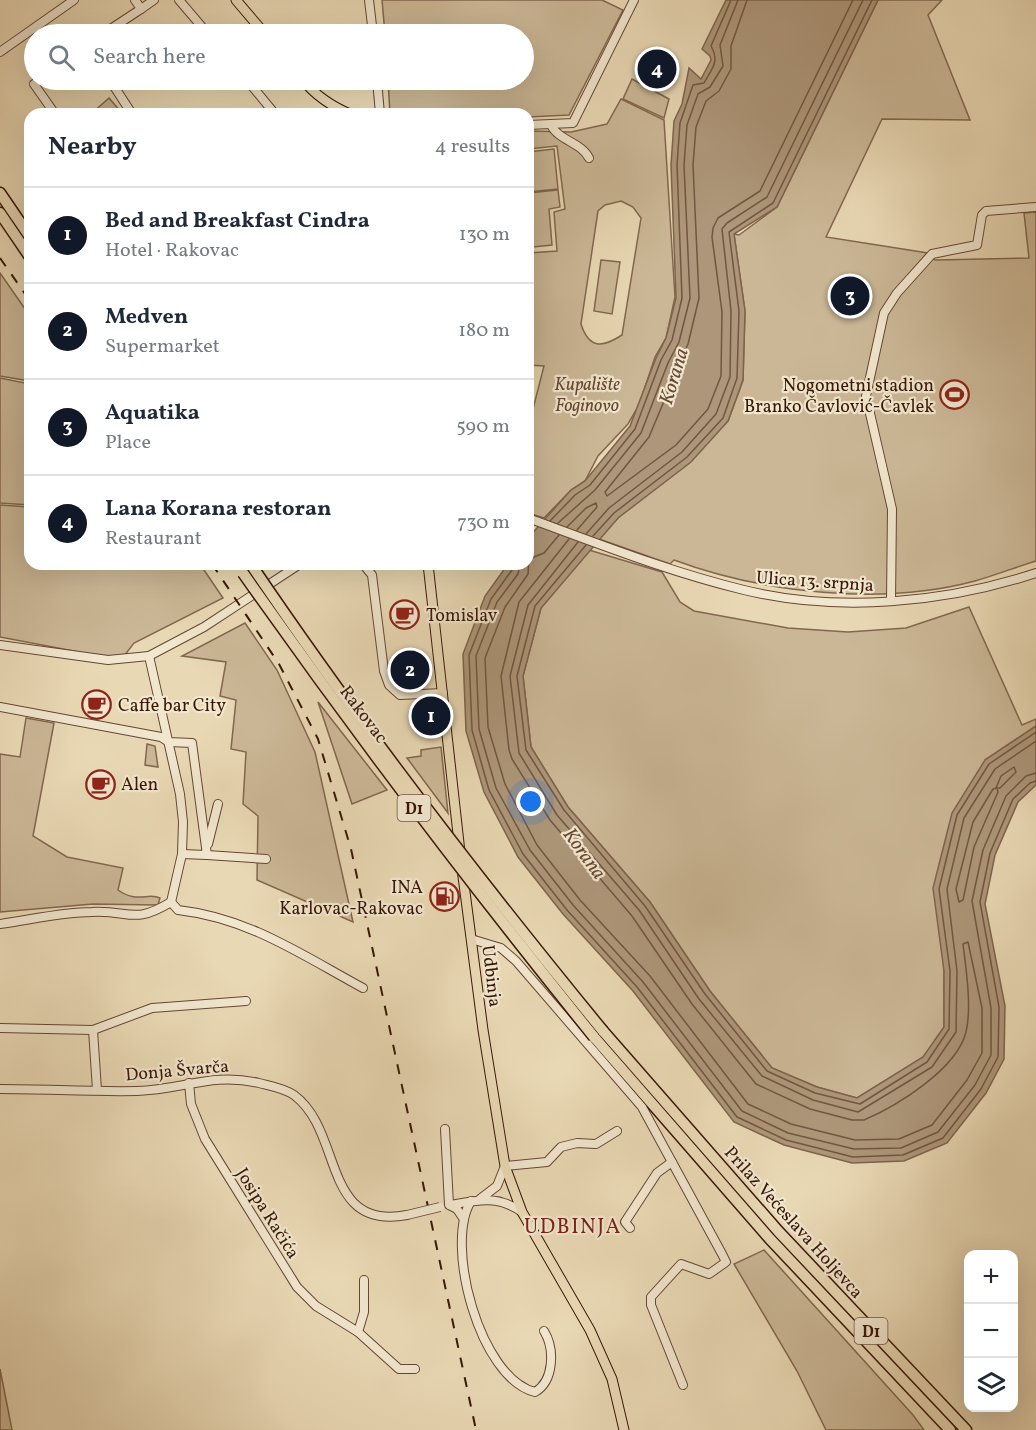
<!DOCTYPE html>
<html lang="en">
<head>
<meta charset="utf-8">
<style>
	:root { --surface:#fff; --page:#f6f6f7; --text:#1f2937; --muted:#747a83; --line:#e0e1e3; --accent:#111827 }
	body { margin:0; font-family:Vollkorn,serif; background:var(--page); color:var(--text) }
	.controls { position:absolute; right:18px; bottom:18px; display:grid; overflow:hidden; border-radius:12px; box-shadow:0 6px 24px #0002 }
	.controls button { width:54px; height:54px; display:grid; place-items:center; padding:0; border:0; border-bottom:2px solid var(--line); background:var(--surface); color:var(--text); font:30px sans-serif }
	.you { position:absolute; left:531px; top:802px; width:21px; height:21px; margin:-15px; border:4px solid #fff; border-radius:50%; background:#1a73e8; box-shadow:0 0 0 9px #1a73e833 }
	.badge { display:grid; place-items:center; width:39px; height:39px; border-radius:50%; background:var(--accent); color:#fff; font-size:20px; font-weight:700 }
	.pin { position:absolute; translate:-50% -50%; border:3px solid #fff; box-shadow:0 2px 6px #0006 }
	.list { margin:0; padding:0; list-style:none }
	h2 { display:flex; justify-content:space-between; align-items:center; height:78px; margin:0; padding:0 24px; font-size:26px }
	h2 small { font-size:20px; font-weight:400; color:var(--muted) }
	.list li { display:grid; grid-template-columns:39px 1fr auto; gap:18px; align-items:center; box-sizing:border-box; height:96px; padding:0 24px; border-top:2px solid var(--line) }
	.list b { display:block; font-size:22px; white-space:nowrap }
	.list p { margin:0; font-size:20px; white-space:nowrap; color:var(--muted) }
	.list em { font-size:20px; font-style:normal; color:var(--muted) }
	.icon { flex:none; width:33px; height:33px; fill:none; stroke:currentColor; stroke-width:2; stroke-linecap:round; stroke-linejoin:round }
	.map { position:relative; flex:none; width:1036px; height:1430px; overflow:hidden }
	.search { position:absolute; background:var(--surface); box-shadow:0 6px 24px #0002; left:24px; top:24px; width:510px; height:66px; display:flex; align-items:center; gap:15px; box-sizing:border-box; padding:0 21px; border-radius:33px; color:var(--muted); font-size:22px }
	.panel { position:absolute; background:var(--surface); box-shadow:0 6px 24px #0002; left:24px; top:108px; width:510px; height:462px; border-radius:18px }
	.map>svg:first-child { display:block }
	.green { fill:#cbb796; stroke:#82674e; stroke-width:1.5; fill-rule:evenodd }
	.water { fill:#ad9679; stroke:#7e634b; stroke-width:1.5 }
	.lines { fill:none; stroke-linecap:round; stroke-linejoin:round }
	.shore { stroke:#725640; stroke-width:1.5 }
	.minor-casing { stroke:#644732; stroke-width:10 }
	.major-casing { stroke:#381706; stroke-width:11 }
	.highway-casing { stroke:#381706; stroke-width:13 }
	.minor { stroke:#f1e6ce; stroke-width:8 }
	.major { stroke:#e9d8b4; stroke-width:9 }
	.highway { stroke:#e9d8b4; stroke-width:10 }
	.rail { stroke:#381706; stroke-width:2; stroke-dasharray:10 10; stroke-linecap:butt }
	.minor-bridge-casing { stroke:#644732; stroke-width:10; stroke-linecap:butt }
	.highway-bridge-casing { stroke:#381706; stroke-width:13; stroke-linecap:butt }
	.minor-bridge { stroke:#f1e6ce; stroke-width:8 }
	.highway-bridge { stroke:#e9d8b4; stroke-width:10 }
	.labels { text-anchor:middle; stroke-width:4.5; stroke-linejoin:round; paint-order:stroke }
	.shield { fill:#f1e6ce; stroke:#705542; stroke-width:1.5 }
	.shield-label { font-size:16px; font-weight:bold; fill:#381706 }
	.park-label { font-size:18px; font-style:italic; fill:#644731; stroke:#f1e6ce }
	.poi-label { font-size:18px; fill:#381706; stroke:#f1e6ce; text-anchor:start }
	.street-label { font-size:18px; fill:#381706; stroke:#f1e6ce }
	.water-label { font-size:20px; font-style:italic; fill:#674a34; stroke:#f1e6ce }
	.quarter-label { font-size:21px; letter-spacing:1.5px; fill:#7a1f14; stroke:#f1e6ce }
</style>
</head>
<body>
<div class="map">
<svg width="1036" height="1430" viewBox="0 0 1036 1430">
	<rect width="100%" height="100%" fill="#e9d8b4"/>
	<filter id="stains"><feTurbulence type="fractalNoise" baseFrequency=".00333" numOctaves="4"/><feColorMatrix values="0 0 0 0 .2 0 0 0 0 .09 0 0 0 0 .02 0 0 0 .5 -.17"/></filter>
	<radialGradient id="worn" r=".72"><stop offset=".6" stop-color="#630" stop-opacity="0"/><stop offset="1" stop-color="#630" stop-opacity=".3"/></radialGradient>
	<g class="green">
		<polygon points="382,0 602,0 623,10 569,115 528,117 528,114 390,114 388,80 524,80 524,34 385,34"/>
		<path d="M 878,0 L 942,0 L 928,15 L 970,120 L 882,119 L 826,237 L 928,253 L 935,260 L 1029,258 L 1024,213 L 1036,212 L 1036,561 C 1016,567 996,575 975,581 C 882,606 763,593 674,560 L 670,564 L 599,539 L 618,518 L 728,421 L 743,380 L 745,311 L 734,234 L 739,235 L 777,207 Z"/>
		<polygon points="632,79 669,99 664,118 623,99"/>
		<polygon points="109,98 121,112 93,114 92,113"/>
		<path d="M 621,99 L 664,120 L 675,297 L 666,338 L 655,357 L 639,405 L 628,424 L 598,456 L 585,481 L 571,490 L 544,518 L 528,513 L 528,428 L 544,366 L 528,365 L 528,253 L 557,251 L 554,212 L 565,209 L 557,146 L 528,149 L 528,131 L 571,132 L 607,124 ZM 621,201 L 633,207 L 641,218 L 622,335 C 602,348 589,349 581,324 L 598,211 L 605,205 Z"/>
		<polygon points="554,149 558,189 528,192 528,152"/>
		<polygon points="558,190 560,207 549,209 552,245 533,247 528,193"/>
		<polygon points="601,260 620,262 612,314 594,311"/>
		<polygon points="0,273 30,316 30,381 0,376"/>
		<polygon points="0,378 30,384 30,505 0,503"/>
		<polygon points="0,505 30,507 30,564 200,564 223,598 134,643 121,660 0,637"/>
		<polygon points="589,550 662,572 680,602 694,611 788,628 848,632 906,628 969,607 1022,725 1036,719 1036,726 985,760 944,971 944,1027 924,1057 857,1098 817,1087 772,1068 710,991 650,902 568,807 531,747 523,676 541,608"/>
		<polygon points="245,623 277,670 315,752 353,922 257,880 258,816 243,804 246,752 231,749 236,700 220,696 226,662 182,656"/>
		<polygon points="318,702 387,790 352,804"/>
		<path d="M 26,718 L 54,723 L 33,836 L 67,857 L 123,868 L 118,890 C 138,904 148,892 160,898 L 158,905 L 93,904 L 0,912 L 0,754 L 20,757 Z"/>
		<polygon points="147,744 155,746 158,767 145,765"/>
		<polygon points="441,747 448,813 407,758 421,756 421,750"/>
		<polygon points="764,1250 913,1415 924,1430 826,1430 797,1371 734,1264"/>
		<polygon points="0,1369 12,1430 0,1430"/>
	</g>
	<polygon class="water" points="726,0 878,0 777,207 734,234 745,311 743,380 728,421 691,462 618,518 541,608 523,676 531,747 568,807 650,902 710,991 772,1068 817,1087 857,1098 923,1057 944,1027 944,971 933,888 952,813 985,760 1036,726 1036,785 1018,802 995,855 985,904 1005,1006 1004,1059 986,1093 947,1143 904,1161 852,1163 784,1145 734,1122 633,991 563,914 518,857 484,792 466,731 463,654 485,596 508,564 528,564 528,538 571,490 585,481 630,426 656,358 666,338 676,298 671,165 674,121 682,104 689,68 701,79 711,60 710,56 702,49"/>
	<g class="lines">
		<g class="shore">
			<polyline points="747,0 731,46 731,69 719,91 706,101 696,127 693,165 699,298 688,344 649,437 605,492 607,496 676,445 708,409 721,376 722,312 712,237 713,228 718,218 760,191 853,0"/>
			<path d="M 550,521 L 575,495 L 590,485 L 635,429 L 661,360 L 672,340 L 682,298 L 677,165 L 680,123 L 693,85 L 704,83 C 712,68 720,62 711,46 L 731,0"/>
			<polyline points="558,523 595,490 641,433 668,363 679,342 690,298 684,165 687,125 698,94 710,87 723,66 720,45 738,0"/>
			<polyline points="567,527 586,508 596,503 597,507 577,530"/>
			<polyline points="586,534 609,508 682,452 716,414 730,377 731,311 722,229 727,223 767,197 863,0"/>
			<path d="M 559,535 L 544,553 L 529,559 L 528,574 L 505,607 L 485,658 L 488,727 L 505,784 L 537,845 L 580,900 L 650,976 L 748,1104 L 791,1124 L 855,1140 L 899,1139 L 932,1125 L 967,1080 L 982,1053 L 982,1008 L 968,942 L 963,944 C 966,969 972,1007 966,1032 C 957,1069 897,1106 864,1120 L 852,1120 L 810,1109 L 756,1084 L 692,1004 L 632,916 L 550,820 L 512,759 L 509,750 L 501,676 L 519,602 L 569,539"/>
			<polyline points="593,536 614,513 687,457 723,418 737,378 739,311 729,232 773,203 872,0"/>
			<polyline points="578,542 528,605 510,676 519,753 557,815 639,910 699,999 762,1076 813,1100 858,1112 932,1067 956,1032 957,971 947,889 964,818 995,769 1036,741"/>
			<polyline points="586,545 535,606 517,676 526,750 564,810 645,906 705,994 767,1071 815,1093 860,1104 927,1062 949,1029 950,971 939,889 957,815 989,764 1036,732"/>
			<polyline points="513,564 512,570 491,599 469,655 472,730 489,790 523,854 567,910 637,987 737,1117 786,1140 853,1157 903,1155 943,1138 981,1089 998,1057 999,1007 980,902 990,853 1013,799 1030,783 1036,781"/>
			<polyline points="520,564 518,574 497,602 476,656 479,729 496,788 530,850 573,905 643,982 742,1111 788,1133 854,1149 901,1148 938,1132 975,1085 991,1055 991,1008 972,901 983,850 1006,796 1026,776 1036,773"/>
			<polygon points="1014,767 1016,772 1000,788 996,788 1001,776"/>
			<polygon points="997,788 998,792 974,847 963,900 959,902 956,889 973,822 993,789"/>
		</g>
		<defs>
			<g id="minor">
				<polyline points="179,0 208,34"/>
				<polyline points="369,0 373,34"/>
				<polyline points="141,9 154,0"/>
				<polyline points="103,34 141,9 135,0"/>
				<polyline points="0,52 74,0"/>
				<polyline points="40,80 34,84 55,114"/>
				<polyline points="110,80 132,114"/>
				<polyline points="247,80 275,114"/>
				<polyline points="377,80 380,114"/>
				<polyline points="528,125 573,123 634,0"/>
				<path d="M 551,125 C 559,141 581,142 589,158"/>
				<path d="M 528,518 C 599,544 670,572 744,590 C 838,613 945,603 1036,573"/>
				<polyline points="363,564 372,575 384,671 389,685 400,695 443,693"/>
				<polyline points="891,601 892,509 866,396 884,313 897,293 932,254 977,245 982,215 986,211 1036,207"/>
				<polyline points="0,645 108,660 149,656 204,627 300,564"/>
				<polyline points="149,656 180,794 183,822 182,854 171,902"/>
				<polyline points="0,707 161,737 169,742 192,743 207,855 182,854"/>
				<polyline points="208,844 218,804"/>
				<polyline points="207,855 266,859"/>
				<path d="M 171,902 L 178,910 C 249,918 302,955 363,988"/>
				<path d="M 0,924 C 30,920 62,912 92,912 C 131,910 133,925 171,902"/>
				<polyline points="471,939 501,948 516,961 642,1107 722,1254 726,1262 709,1274 681,1264 651,1297 651,1305 683,1385"/>
				<polyline points="0,1028 93,1030 152,1008 246,1001"/>
				<polyline points="93,1030 97,1090"/>
				<polyline points="189,1083 191,1104 205,1139 297,1287 316,1306 358,1332 399,1369 415,1369"/>
				<path d="M 0,1089 C 46,1089 92,1092 137,1091 C 183,1090 211,1072 259,1083 C 271,1086 284,1088 294,1095 C 344,1132 321,1231 407,1215"/>
				<polyline points="445,1129 449,1205 457,1209 463,1218"/>
				<polyline points="480,1199 497,1186 505,1166 547,1162 561,1147 577,1143 596,1144 617,1131"/>
				<path d="M 471,1201 C 444,1244 480,1379 535,1392 C 554,1381 555,1349 544,1331"/>
				<path d="M 450,1205 C 478,1200 498,1195 522,1212"/>
				<polyline points="630,1228 625,1222 657,1173 672,1162"/>
				<polyline points="358,1332 364,1312 364,1280"/>
			</g>
			<g id="major">
				<polyline points="236,0 265,34"/>
				<path d="M 303,80 C 316,96 331,106 350,114"/>
				<polyline points="428,564 460,852"/>
				<polyline points="462,869 483,1030 505,1166 522,1212 590,1330 612,1379 624,1430"/>
			</g>
			<g id="highway">
				<polyline points="0,193 30,237"/>
				<polyline points="0,213 30,257"/>
				<polyline points="603,1031 778,1231 966,1430"/>
				<polyline points="594,1037 770,1239 950,1430"/>
			</g>
		</defs>
		<use href="#minor" class="minor-casing"/>
		<use href="#major" class="major-casing"/>
		<use href="#highway" class="highway-casing"/>
		<use href="#minor" class="minor"/>
		<use href="#major" class="major"/>
		<use href="#highway" class="highway"/>
		<g class="rail">
			<polyline points="0,258 30,301"/>
			<polyline points="212,564 279,664 318,739 351,849 476,1430"/>
		</g>
		<defs>
			<polyline id="minor-bridge" points="407,1215 440,1207"/>
			<g id="highway-bridge">
				<path d="M 252,566 C 361,727 479,880 603,1031"/>
				<path d="M 243,573 C 355,732 472,886 594,1037"/>
			</g>
		</defs>
		<use href="#minor-bridge" class="minor-bridge-casing"/>
		<use href="#highway-bridge" class="highway-bridge-casing"/>
		<use href="#minor-bridge" class="minor-bridge"/>
		<use href="#highway-bridge" class="highway-bridge"/>
	</g>
	<defs>
		<symbol id="stadium-ring" viewBox="-11 -11 22 22"><circle r="9.5" fill="#f1e6ce" stroke="#8f2418" stroke-width="1.5"/><path d="M0-5a6.5 5 0 1 0 0 10a6.5 5 0 1 0 0-10ZM-3.5-1.8h7v3.6h-7Z" fill="#8f2418"/></symbol>
		<symbol id="cafe-ring" viewBox="-11 -11 22 22"><circle r="9.5" fill="#f1e6ce" stroke="#8f2418" stroke-width="1.5"/><path d="M-5.5-4.5H6V0H3Q3 3.5 0 3.5H-2.5Q-5.5 3.5-5.5 0ZM3-3.2v2h1.7v-2ZM-6 4.5H4V6H-6Z" fill="#8f2418"/></symbol>
		<symbol id="fuel-ring" viewBox="-11 -11 22 22"><circle r="9.5" fill="#f1e6ce" stroke="#8f2418" stroke-width="1.5"/><path d="M-5.5-6h7V0h2V4h1.3V-2.5L3-4.5l.8-.8L6-3V5H2.5V1h-1V6h-7ZM-4.2-4.7v3.2H.2V-4.7Z" fill="#8f2418"/></symbol>
	</defs>
	<g fill-rule="evenodd">
		<use href="#stadium-ring" x="938" y="378" width="33" height="33"/>
		<use href="#cafe-ring" x="388" y="598" width="33" height="33"/>
		<use href="#cafe-ring" x="80" y="688" width="33" height="33"/>
		<use href="#cafe-ring" x="84" y="768" width="33" height="33"/>
		<use href="#fuel-ring" x="428" y="880" width="33" height="33"/>
	</g>
	<g class="labels">
		<g class="shield">
			<rect x="397.5" y="795" width="33" height="26" rx="4.5"/>
			<rect x="854.5" y="1318" width="33" height="26" rx="4.5"/>
		</g>
		<g class="shield-label">
			<text x="414" y="814">D1</text>
			<text x="871" y="1337">D1</text>
		</g>
		<g class="park-label">
			<text x="587" y="390">Kupalište<tspan x="587" dy="21">Foginovo</tspan></text>
		</g>
		<g class="poi-label">
			<text x="934" y="391" text-anchor="end">Nogometni stadion<tspan x="934" dy="21">Branko Čavlović-Čavlek</tspan></text>
			<text x="426" y="621">Tomislav</text>
			<text x="118" y="711">Caffe bar City</text>
			<text x="121" y="790">Alen</text>
			<text x="423" y="893" text-anchor="end">INA<tspan x="423" dy="21">Karlovac-Rakovac</tspan></text>
		</g>
		<g class="street-label">
			<text transform="translate(815 581) rotate(4)" y="6">Ulica 13. srpnja</text>
			<text transform="translate(364 714) rotate(53)" y="6">Rakovac</text>
			<text transform="translate(492 976) rotate(83)" y="6">Udbinja</text>
			<text transform="translate(177 1070) rotate(-5)" y="6">Donja Švarča</text>
			<text transform="translate(268 1213) rotate(58)" y="6">Josipa Račića</text>
			<text transform="translate(794 1222) rotate(48)" y="6">Prilaz Većeslava Holjevca</text>
		</g>
		<g class="water-label">
			<text transform="translate(673 376) rotate(-73)" y="7">Korana</text>
			<text transform="translate(585 853) rotate(54)" y="7">Korana</text>
		</g>
		<g class="quarter-label">
			<text x="573" y="1233">UDBINJA</text>
		</g>
	</g>
	<rect width="100%" height="100%" filter="url(#stains)"/>
	<rect width="100%" height="100%" fill="url(#worn)"/>
</svg>
<div class="controls">
<button>+</button>
<button>−</button>
<button><svg class="icon" aria-label="layers" viewBox="0 0 24 24"><path d="M12 4l9 5-9 5-9-5zM3 14l9 5 9-5"/></svg></button>
</div>
<div class="you"></div>
<div class="pin badge" style="left:431px;top:716px">1</div>
<div class="pin badge" style="left:410px;top:670px">2</div>
<div class="pin badge" style="left:850px;top:296px">3</div>
<div class="pin badge" style="left:657px;top:69px">4</div>
<div class="search"><svg class="icon" aria-label="search" viewBox="0 0 24 24"><circle cx="10" cy="10" r="6"/><path d="M15 15l6 6"/></svg>Search here</div>
<section class="panel">
<h2>Nearby<small>4 results</small></h2>
<ul class="list">
<li><span class="badge">1</span><div><b>Bed and Breakfast Cindra</b><p>Hotel · Rakovac</p></div><em>130 m</em></li>
<li><span class="badge">2</span><div><b>Medven</b><p>Supermarket</p></div><em>180 m</em></li>
<li><span class="badge">3</span><div><b>Aquatika</b><p>Place</p></div><em>590 m</em></li>
<li><span class="badge">4</span><div><b>Lana Korana restoran</b><p>Restaurant</p></div><em>730 m</em></li>
</ul>
</section>
</div>
</body>
</html>
